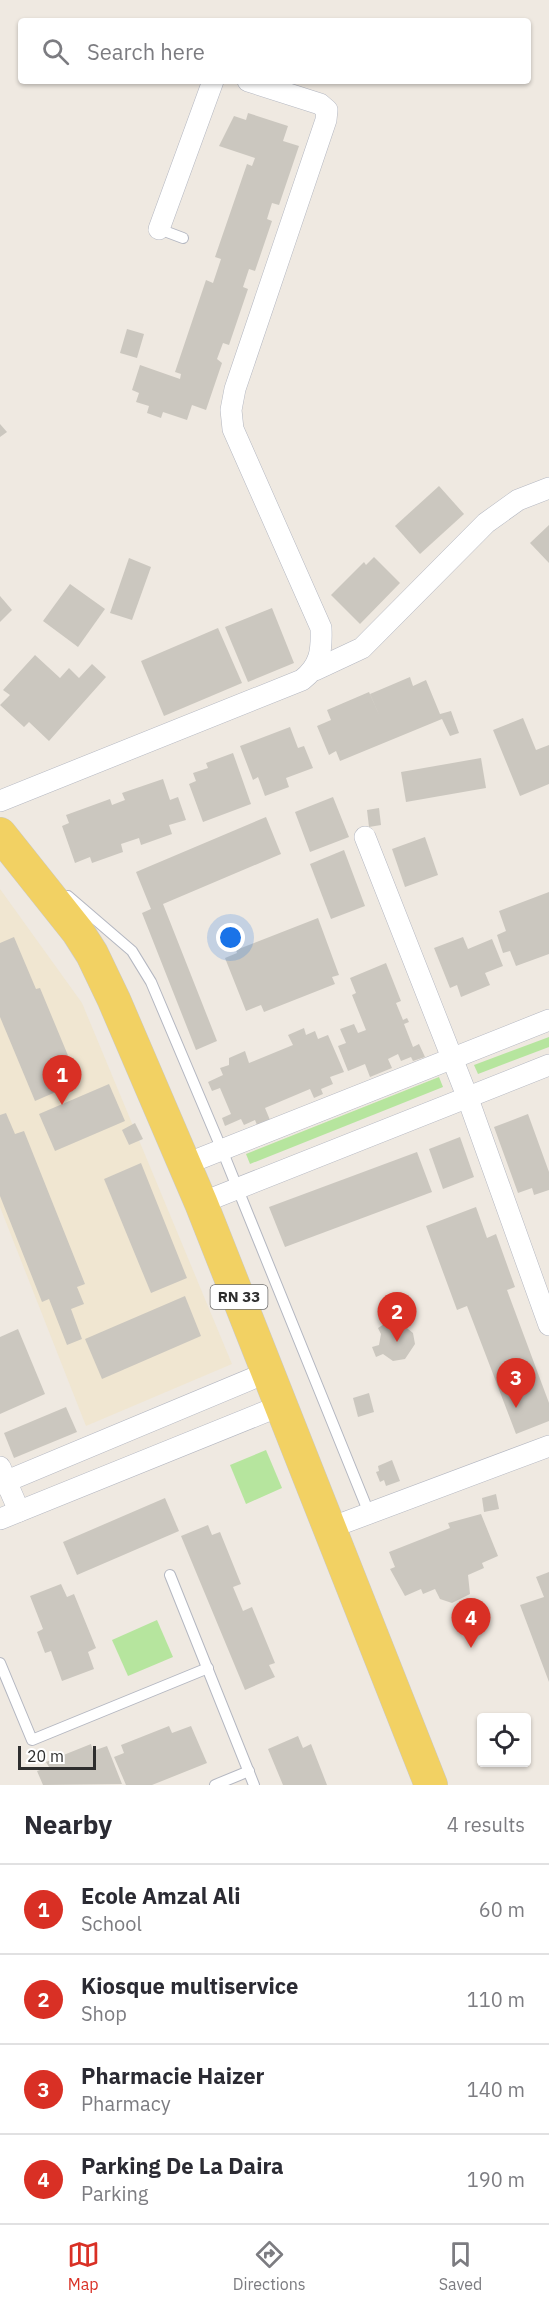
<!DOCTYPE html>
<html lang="en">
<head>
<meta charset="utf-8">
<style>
	:root { --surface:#fff; --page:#f7f7f7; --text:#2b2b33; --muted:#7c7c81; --line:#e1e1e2; --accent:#d93025 }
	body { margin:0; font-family:"IBM Plex Sans",sans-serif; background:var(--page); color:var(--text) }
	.controls { position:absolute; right:18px; bottom:18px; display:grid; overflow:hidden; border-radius:6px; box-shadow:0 2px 4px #0004 }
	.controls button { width:54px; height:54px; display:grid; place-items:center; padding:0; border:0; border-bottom:2px solid var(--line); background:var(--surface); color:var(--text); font:30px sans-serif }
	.scale { position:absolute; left:18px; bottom:15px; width:78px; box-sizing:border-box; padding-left:6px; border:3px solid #2e2e2e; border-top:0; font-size:16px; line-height:21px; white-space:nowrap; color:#2e2e2e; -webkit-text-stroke:4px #fff; paint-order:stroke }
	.you { position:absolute; left:231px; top:938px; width:21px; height:21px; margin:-15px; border:4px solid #fff; border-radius:50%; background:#1a73e8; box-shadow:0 0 0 9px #1a73e833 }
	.badge { display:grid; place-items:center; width:39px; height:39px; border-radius:50%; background:var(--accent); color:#fff; font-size:20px; font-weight:700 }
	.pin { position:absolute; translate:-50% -50px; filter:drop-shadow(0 2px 3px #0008) }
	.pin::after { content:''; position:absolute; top:32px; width:21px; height:18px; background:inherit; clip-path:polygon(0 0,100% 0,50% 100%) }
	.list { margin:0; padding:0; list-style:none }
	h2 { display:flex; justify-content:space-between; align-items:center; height:78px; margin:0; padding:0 24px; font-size:26px }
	h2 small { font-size:20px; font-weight:400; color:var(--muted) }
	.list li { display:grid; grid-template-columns:39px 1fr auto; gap:18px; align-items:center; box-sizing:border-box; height:90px; padding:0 24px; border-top:2px solid var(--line) }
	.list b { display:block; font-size:22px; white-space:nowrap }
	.list p { margin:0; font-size:20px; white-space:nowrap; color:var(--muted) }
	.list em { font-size:20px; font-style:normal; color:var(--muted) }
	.icon { flex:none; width:33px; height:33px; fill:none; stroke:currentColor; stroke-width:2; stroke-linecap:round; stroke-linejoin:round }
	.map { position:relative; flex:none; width:549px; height:1785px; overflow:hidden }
	.search { position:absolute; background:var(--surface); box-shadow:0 2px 4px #0004; left:18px; right:18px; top:18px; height:66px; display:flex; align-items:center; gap:15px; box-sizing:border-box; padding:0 21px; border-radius:6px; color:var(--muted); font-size:22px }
	.sheet { height:438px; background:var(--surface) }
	nav { display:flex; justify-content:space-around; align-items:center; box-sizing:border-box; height:84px; border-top:2px solid var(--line); background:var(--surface); font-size:16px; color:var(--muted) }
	nav a { display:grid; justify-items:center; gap:3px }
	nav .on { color:var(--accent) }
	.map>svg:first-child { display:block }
	.education { fill:#f0e6d1 }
	.green { fill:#b6e59e }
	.building { fill:#cbc7bf }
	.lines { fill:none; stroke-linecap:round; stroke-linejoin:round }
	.lane-casing { stroke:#b4b7c1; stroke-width:12 }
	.street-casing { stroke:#b4b7c1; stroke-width:22 }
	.primary-casing { stroke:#c9c9c9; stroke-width:34 }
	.lane { stroke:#fff; stroke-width:10 }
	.street { stroke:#fff; stroke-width:21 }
	.primary { stroke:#f2d163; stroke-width:33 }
	.labels { text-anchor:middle; stroke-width:4.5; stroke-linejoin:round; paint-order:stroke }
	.shield { fill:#fff; stroke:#6d6d6d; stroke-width:1.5 }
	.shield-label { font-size:15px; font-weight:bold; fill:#2e2e2e }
</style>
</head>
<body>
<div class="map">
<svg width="549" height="1785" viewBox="0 0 549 1785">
	<rect width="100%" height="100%" fill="#efe9e1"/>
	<polygon class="education" points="0,889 82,1003 232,1364 86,1426 0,1207"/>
	<g class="green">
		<polygon points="549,1037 549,1047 478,1074 474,1065"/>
		<polygon points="439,1077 443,1087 250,1164 246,1154"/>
		<polygon points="266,1450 282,1488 246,1504 230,1465"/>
		<polygon points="157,1620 173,1657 128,1676 112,1640"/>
	</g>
	<g class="building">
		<polygon points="248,113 288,126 283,141 299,146 279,205 272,203 267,219 272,221 255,271 249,269 243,287 248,289 229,345 223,343 217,359 222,363 206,410 192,405 187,420 163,412 161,418 147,413 149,406 136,402 139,393 132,390 140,365 180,379 181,374 175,372 206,280 213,283 221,259 215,257 247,164 252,166 255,158 219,146 234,116 246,120"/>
		<polygon points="127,329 144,334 137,358 120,353"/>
		<polygon points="0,424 7,432 0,437"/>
		<polygon points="439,486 464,514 420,554 395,526"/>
		<polygon points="549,525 549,563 530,543"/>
		<polygon points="374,557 400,583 360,624 331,595 364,562 366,565"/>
		<polygon points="129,558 151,567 132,620 110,613"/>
		<polygon points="70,584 105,609 78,647 43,621"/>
		<polygon points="0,596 12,610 0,622"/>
		<polygon points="272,608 294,663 248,682 225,627"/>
		<polygon points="218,628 242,683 164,716 141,661"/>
		<polygon points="35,655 60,678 69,668 79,678 92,664 106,677 49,741 29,722 24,727 0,705 10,695 3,690"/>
		<polygon points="410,677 413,686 426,680 440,714 451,711 459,733 450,736 442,719 340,761 336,751 329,755 317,726 331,720 327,710 369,692 381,719 370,694"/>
		<polygon points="523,718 536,750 549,745 549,784 520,796 493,730"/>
		<polygon points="290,727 298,748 304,746 313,768 286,778 289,787 265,796 258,777 253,780 240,746"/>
		<polygon points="233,753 251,804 203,822 189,784 196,781 193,773 208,768 206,763"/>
		<polygon points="481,758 486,788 406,802 401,772"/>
		<polygon points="163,779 170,800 178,797 186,820 169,825 172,834 141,845 139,838 121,844 123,852 92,863 90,857 75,863 62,826 69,823 66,815 110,799 112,805 125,800 122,793"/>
		<polygon points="333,797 349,837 310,852 295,812"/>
		<polygon points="379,808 381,825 369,827 367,810"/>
		<polygon points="266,817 281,854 163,904 217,1041 196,1050 142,913 151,909 136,872"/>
		<polygon points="425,837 438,875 405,887 392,849"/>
		<polygon points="344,850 365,906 331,919 310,864"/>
		<polygon points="549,892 549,954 516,966 510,951 503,953 497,935 506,931 499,911"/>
		<polygon points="318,918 339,975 332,977 335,984 264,1012 261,1005 246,1011 225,958 237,953 236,950"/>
		<polygon points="14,937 36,989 40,988 79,1082 35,1101 0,1017 0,943"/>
		<polygon points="463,937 468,949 492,939 503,966 485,973 490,985 461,997 457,985 450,988 434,948"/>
		<polygon points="386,963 401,1001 396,1003 403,1020 407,1018 409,1022 404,1024 413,1047 419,1044 425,1057 413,1061 411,1057 401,1061 398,1054 388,1059 392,1068 370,1077 365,1064 348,1071 338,1046 346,1043 340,1029 354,1024 358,1033 366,1030 352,995 356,993 350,978"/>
		<polygon points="304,1028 306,1035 315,1031 318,1039 328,1035 344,1072 330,1077 333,1084 321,1089 323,1094 314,1098 310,1089 265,1108 270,1120 257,1125 255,1120 244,1125 241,1119 225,1126 222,1118 231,1114 220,1088 212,1091 208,1082 223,1075 220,1068 229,1065 229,1058 245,1051 249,1063 293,1045 288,1035"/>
		<polygon points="109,1084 125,1121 55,1151 39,1114"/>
		<polygon points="6,1113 15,1134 24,1131 85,1284 77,1287 84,1304 71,1309 82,1339 67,1345 49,1299 42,1302 0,1196 0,1115"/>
		<polygon points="528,1114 549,1172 549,1190 534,1195 532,1188 518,1193 494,1127"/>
		<polygon points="135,1123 143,1139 129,1145 122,1130"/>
		<polygon points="460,1137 474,1177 443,1189 429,1149"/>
		<polygon points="417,1152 432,1192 285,1247 269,1207"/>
		<polygon points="141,1163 187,1278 151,1293 104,1179"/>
		<polygon points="476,1207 487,1238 496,1234 515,1287 507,1290 549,1403 549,1421 516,1434 467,1306 457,1310 426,1226"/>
		<polygon points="185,1296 201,1336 102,1379 85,1339"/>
		<polygon points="389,1321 391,1325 403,1325 413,1333 415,1344 405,1359 393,1361 383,1354 376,1357 372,1347 379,1345 381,1334 378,1328"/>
		<polygon points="18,1329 45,1394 0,1414 0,1337"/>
		<polygon points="369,1393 374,1412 358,1417 353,1398"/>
		<polygon points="66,1407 77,1432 14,1458 4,1433"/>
		<polygon points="392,1460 400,1481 386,1486 384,1480 380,1482 376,1472 379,1471 378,1466"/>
		<polygon points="496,1494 499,1509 484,1512 482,1498"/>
		<polygon points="165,1498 179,1531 77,1575 63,1542"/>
		<polygon points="481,1514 498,1556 482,1563 484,1568 468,1575 470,1594 452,1603 440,1599 435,1589 423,1594 421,1589 405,1596 390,1569 395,1567 389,1552 450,1528 448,1523"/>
		<polygon points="208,1525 212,1535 220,1532 241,1584 233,1587 243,1611 252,1607 275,1663 269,1665 275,1677 245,1690 181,1536"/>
		<polygon points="549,1572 549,1682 520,1605 544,1597 536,1577"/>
		<polygon points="61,1584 67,1597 74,1594 96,1648 88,1652 94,1669 62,1681 51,1651 45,1653 37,1632 43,1629 30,1596"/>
		<polygon points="169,1726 172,1733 191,1726 207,1763 152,1785 126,1785 114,1757 124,1753 121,1745"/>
		<polygon points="298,1736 303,1748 311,1744 327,1785 283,1785 268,1749"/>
		<polygon points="91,1744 93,1751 107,1746 122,1784 43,1785 37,1771 49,1767 46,1762"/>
	</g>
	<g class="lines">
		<defs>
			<g id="lane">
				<polyline points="159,229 183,238"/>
				<polyline points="68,896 132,951 151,982 222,1150 369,1513"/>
				<polyline points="170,1575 254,1785"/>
				<polyline points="0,1663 32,1740 208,1668"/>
				<polyline points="215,1785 249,1771"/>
			</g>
			<g id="street">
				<polyline points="159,229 213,81"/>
				<polyline points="315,670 362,648 486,523 518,500 549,488"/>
				<path d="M 0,801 L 302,680 C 320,666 322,651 321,628 L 233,429 L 231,410 L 235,389 L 326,120 L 327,110 L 320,104 L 248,81"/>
				<polyline points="365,837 467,1096 549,1325"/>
				<polyline points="186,1164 549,1020"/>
				<polyline points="201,1203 549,1065"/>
				<polyline points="0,1467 19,1511"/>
				<polyline points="0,1484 268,1372"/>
				<polyline points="0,1519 282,1405"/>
				<polyline points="330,1528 549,1446"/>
			</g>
			<polyline id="primary" points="0,834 78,932 92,954 114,1000 201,1203 431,1785"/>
		</defs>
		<use href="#lane" class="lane-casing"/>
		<use href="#street" class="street-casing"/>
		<use href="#primary" class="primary-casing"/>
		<use href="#lane" class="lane"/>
		<use href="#street" class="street"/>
		<use href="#primary" class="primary"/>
	</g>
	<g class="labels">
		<rect class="shield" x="210.5" y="1285" width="57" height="24" rx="4.5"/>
		<g class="shield-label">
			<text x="239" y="1302">RN 33</text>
		</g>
	</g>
</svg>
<div class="controls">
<button><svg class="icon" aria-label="locate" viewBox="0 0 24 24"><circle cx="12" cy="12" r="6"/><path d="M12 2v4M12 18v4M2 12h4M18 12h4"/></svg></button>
</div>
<div class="scale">20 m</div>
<div class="you"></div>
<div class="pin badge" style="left:62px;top:1105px">1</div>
<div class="pin badge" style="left:397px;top:1342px">2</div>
<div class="pin badge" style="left:516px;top:1408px">3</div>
<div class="pin badge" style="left:471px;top:1648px">4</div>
<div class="search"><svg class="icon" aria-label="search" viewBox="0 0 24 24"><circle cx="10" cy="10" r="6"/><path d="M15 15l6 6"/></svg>Search here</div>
</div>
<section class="sheet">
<h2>Nearby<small>4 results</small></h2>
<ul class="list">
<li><span class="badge">1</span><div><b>Ecole Amzal Ali</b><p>School</p></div><em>60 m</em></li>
<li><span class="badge">2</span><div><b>Kiosque multiservice</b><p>Shop</p></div><em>110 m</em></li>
<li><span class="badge">3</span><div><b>Pharmacie Haizer</b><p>Pharmacy</p></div><em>140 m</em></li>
<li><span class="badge">4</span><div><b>Parking De La Daira</b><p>Parking</p></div><em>190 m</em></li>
</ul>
</section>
<nav>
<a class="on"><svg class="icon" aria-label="map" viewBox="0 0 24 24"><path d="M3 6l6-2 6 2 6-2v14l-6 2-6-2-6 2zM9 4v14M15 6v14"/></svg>Map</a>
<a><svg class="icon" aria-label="directions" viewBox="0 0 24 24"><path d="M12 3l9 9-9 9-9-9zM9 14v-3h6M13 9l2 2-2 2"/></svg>Directions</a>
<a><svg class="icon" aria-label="saved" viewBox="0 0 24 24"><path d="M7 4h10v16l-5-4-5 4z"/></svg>Saved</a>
</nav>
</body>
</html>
